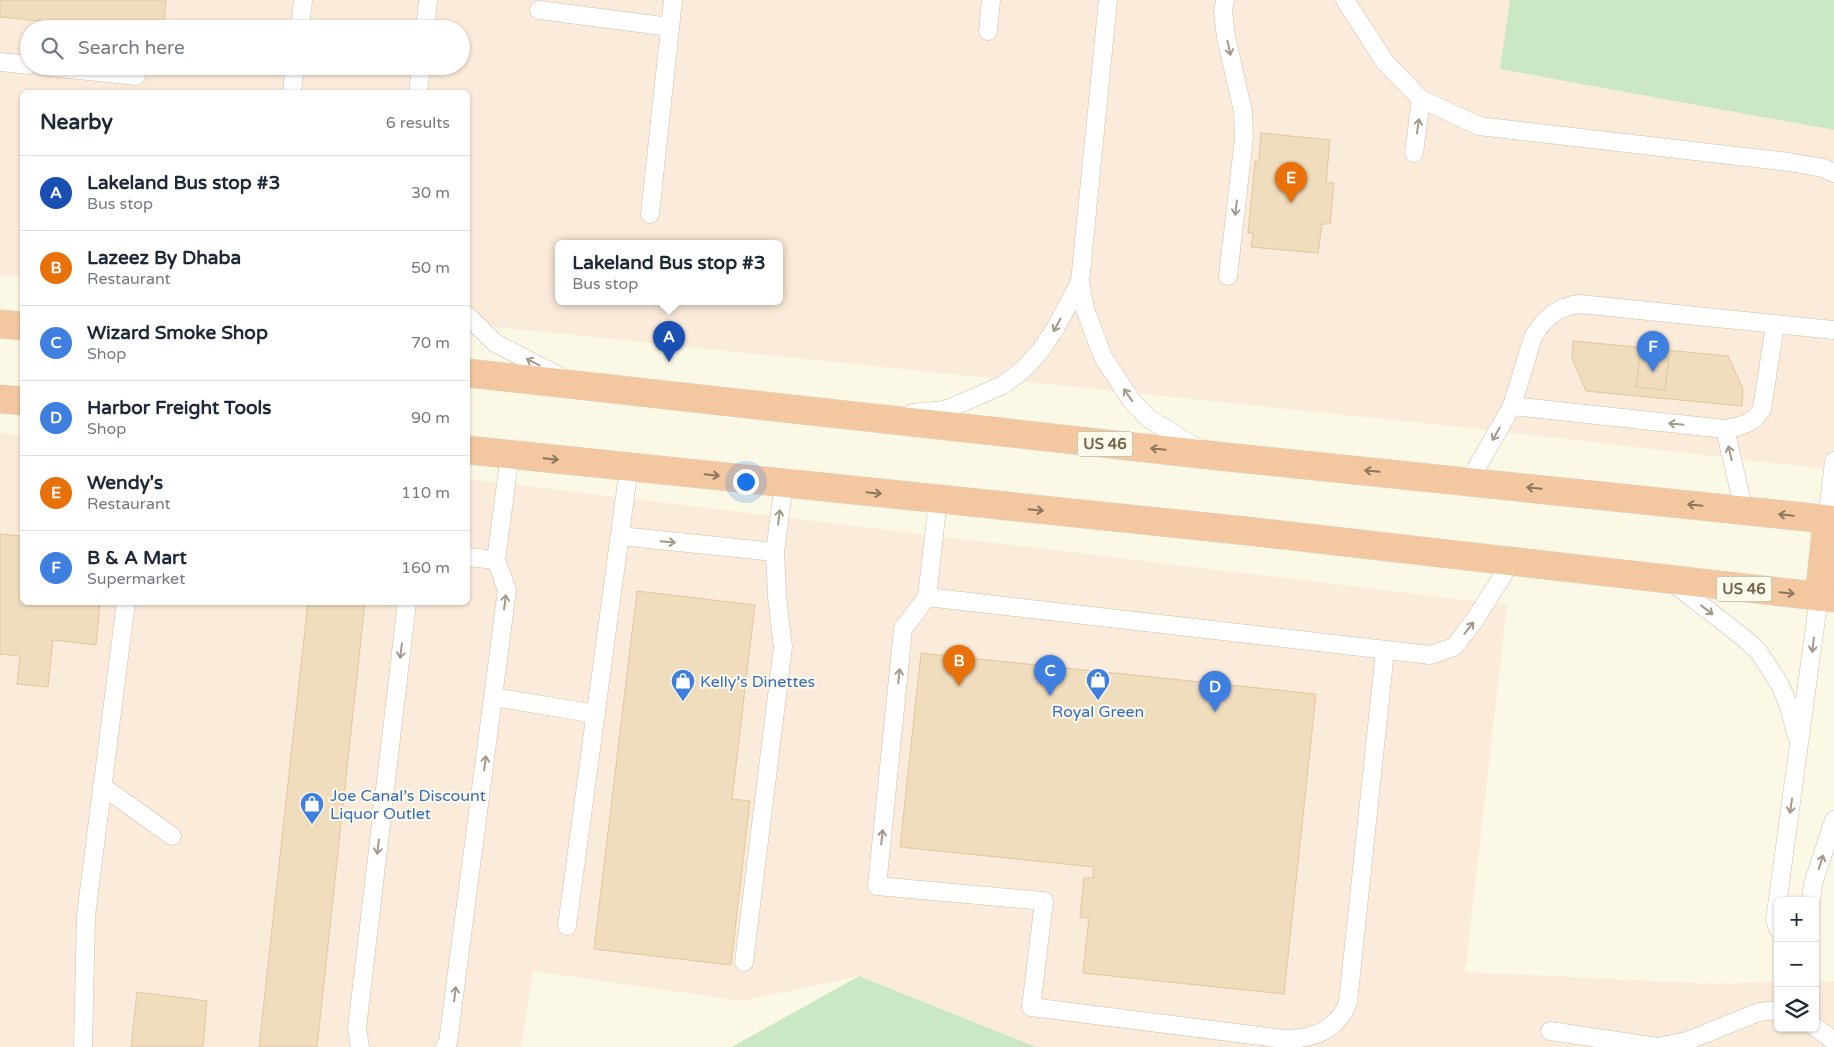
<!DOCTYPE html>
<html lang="en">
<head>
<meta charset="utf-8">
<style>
	:root { --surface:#fff; --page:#f6f6f7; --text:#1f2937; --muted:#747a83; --line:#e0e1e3; --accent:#b45309 }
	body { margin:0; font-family:"Varela Round",sans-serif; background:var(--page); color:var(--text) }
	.controls { position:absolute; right:15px; bottom:15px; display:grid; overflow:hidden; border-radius:8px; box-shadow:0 1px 4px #0004 }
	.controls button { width:45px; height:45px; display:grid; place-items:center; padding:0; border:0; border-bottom:1px solid var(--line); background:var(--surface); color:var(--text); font:25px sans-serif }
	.you { position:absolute; left:745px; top:481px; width:18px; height:18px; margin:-12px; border:4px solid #fff; border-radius:50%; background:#1a73e8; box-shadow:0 0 0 8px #1a73e833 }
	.badge { display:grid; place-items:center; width:32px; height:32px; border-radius:50%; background:var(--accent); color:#fff; font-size:16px; font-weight:700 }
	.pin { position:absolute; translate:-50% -41px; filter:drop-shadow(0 1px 2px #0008) }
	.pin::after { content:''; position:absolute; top:26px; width:18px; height:15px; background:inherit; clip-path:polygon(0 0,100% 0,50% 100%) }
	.popup { position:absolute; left:555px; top:240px; width:228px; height:65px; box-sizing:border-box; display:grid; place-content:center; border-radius:8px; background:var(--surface); filter:drop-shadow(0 1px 4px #0005); font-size:16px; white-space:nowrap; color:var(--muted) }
	.popup b { font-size:19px; color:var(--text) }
	.popup::after { content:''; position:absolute; left:50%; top:100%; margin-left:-10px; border:10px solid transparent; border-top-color:var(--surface) }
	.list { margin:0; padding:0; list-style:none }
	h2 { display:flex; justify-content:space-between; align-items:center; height:65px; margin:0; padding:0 20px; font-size:21px }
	h2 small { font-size:16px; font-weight:400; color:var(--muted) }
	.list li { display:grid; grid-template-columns:32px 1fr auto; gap:15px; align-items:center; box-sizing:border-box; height:75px; padding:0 20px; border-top:1px solid var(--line) }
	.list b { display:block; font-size:19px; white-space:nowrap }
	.list p { margin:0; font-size:16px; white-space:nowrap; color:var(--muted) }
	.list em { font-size:16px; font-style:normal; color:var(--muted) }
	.icon { flex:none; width:28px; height:28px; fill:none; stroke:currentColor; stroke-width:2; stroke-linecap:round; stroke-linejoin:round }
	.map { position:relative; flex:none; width:1834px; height:1047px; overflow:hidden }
	.search { position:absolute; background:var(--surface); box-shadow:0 1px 4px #0004; left:20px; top:20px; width:450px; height:55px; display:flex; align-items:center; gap:12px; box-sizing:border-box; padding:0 18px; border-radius:28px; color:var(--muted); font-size:19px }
	.panel { position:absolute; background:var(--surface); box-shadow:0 1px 4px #0004; left:20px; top:90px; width:450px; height:515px; border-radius:8px }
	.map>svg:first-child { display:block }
	.commercial { fill:#fbebda; fill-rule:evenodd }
	.green { fill:#cbe8c4 }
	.building { fill:#f0ddbe; stroke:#e2c79f }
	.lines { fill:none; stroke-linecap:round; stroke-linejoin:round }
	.lane-casing { stroke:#cdc1ac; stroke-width:19 }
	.highway-casing { stroke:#ddd9d4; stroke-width:29 }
	.lane { stroke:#fff; stroke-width:18 }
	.highway { stroke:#f3c79f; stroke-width:28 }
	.oneway { stroke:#a4998a }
	.oneway2 { stroke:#8d765c }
	.labels { text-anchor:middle; stroke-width:4; stroke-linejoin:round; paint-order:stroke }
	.shield { fill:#fefbec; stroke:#9d907b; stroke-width:1 }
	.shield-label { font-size:15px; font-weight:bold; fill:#73624b }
	.shop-label { font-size:16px; fill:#366cbe; stroke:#fefbec; text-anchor:start }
</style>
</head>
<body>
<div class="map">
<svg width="1834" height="1047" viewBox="0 0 1834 1047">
	<rect width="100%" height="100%" fill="#fbf8e6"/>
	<g class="commercial">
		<path d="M 0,0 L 1510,0 L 1501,69 L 1834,130 L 1834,470 L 1452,426 L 468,324 L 468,92 L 22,92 L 22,278 L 0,275 ZM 29,29 L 461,29 L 461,66 L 29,66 ZM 559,243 L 779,243 L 779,301 L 559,301 Z"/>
		<polygon points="0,433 22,435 22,602 468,602 468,479 1507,605 1465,972 1715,984 1778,982 1778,1028 1815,1028 1815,982 1834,981 1834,1047 1036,1047 859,976 742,1001 533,971 521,1047 0,1047"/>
	</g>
	<g class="green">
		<polygon points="1510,0 1834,0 1834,130 1500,69"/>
		<polygon points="859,976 1036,1047 732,1047"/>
	</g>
	<g class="building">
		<polygon points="0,0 166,0 163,29 122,29 0,17"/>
		<polygon points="1261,133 1330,140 1326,182 1334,183 1330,224 1322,224 1318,253 1251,247 1253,233 1248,233 1255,161 1259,161"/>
		<polygon points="1573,341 1728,356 1743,389 1742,406 1586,391 1572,358"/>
		<polygon points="1640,354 1669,358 1665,390 1636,387"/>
		<polygon points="0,534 22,536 22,602 100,602 96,645 53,640 48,687 17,684 20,656 0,654"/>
		<polygon points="637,591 755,605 732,799 750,801 731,965 594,949"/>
		<polygon points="308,602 365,602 317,1047 259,1047"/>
		<polygon points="921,653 1316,694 1284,994 1083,973 1089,918 1080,917 1084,878 1093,878 1094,867 900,847"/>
		<polygon points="137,992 207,1001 203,1047 131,1047"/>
	</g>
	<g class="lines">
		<defs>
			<g id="lane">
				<polyline points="1108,0 1080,282 1085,309 1103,357 1131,400 1148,418 1200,450"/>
				<polyline points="1225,0 1223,11 1226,37 1243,112 1244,138 1228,276"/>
				<polyline points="1345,0 1385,62 1421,99 1479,126 1789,162 1823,168 1834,173"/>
				<polyline points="539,10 670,27"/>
				<polyline points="300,29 303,0"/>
				<polyline points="425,29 428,0"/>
				<polyline points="988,31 991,0"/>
				<polyline points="0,62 29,65"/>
				<polyline points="41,66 136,76"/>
				<polyline points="292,92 295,66"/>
				<polyline points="418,92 421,66"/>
				<polyline points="1414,153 1421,99"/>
				<polyline points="650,214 673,0"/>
				<polyline points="468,316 495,343 563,378"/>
				<path d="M 1512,406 L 1533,337 C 1544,318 1558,306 1580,304 L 1834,330"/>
				<polyline points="912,413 945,410 1003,385 1023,370 1041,350 1055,329 1080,282"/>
				<polyline points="1725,429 1744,510"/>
				<path d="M 1469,481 L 1512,406 L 1725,429 C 1740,426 1754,424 1762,409 L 1775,325"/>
				<path d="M 938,500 L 927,597 L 903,629 L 877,886 L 1044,901 L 1031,1007 L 1284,1039 C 1313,1039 1338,1030 1348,1002 L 1385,651"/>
				<polyline points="1827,520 1834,461"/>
				<polyline points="620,536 775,552"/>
				<polyline points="468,557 496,560 510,454"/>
				<polyline points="1669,580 1744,638 1759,652 1780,685 1789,706 1797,737"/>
				<polyline points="927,597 1430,655 1454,647 1474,621 1512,561"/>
				<polyline points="493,697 596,714"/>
				<polyline points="102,786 172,836"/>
				<polyline points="1811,901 1813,884 1834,820"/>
				<polyline points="567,926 629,467"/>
				<polyline points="1778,929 1775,920 1819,597"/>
				<polyline points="744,962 783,647 777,597 775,552 784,483"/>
				<polyline points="1815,1027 1834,1041"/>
				<polyline points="1550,1031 1657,1047 1687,1041 1759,1012 1778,1010"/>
				<polyline points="83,1047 86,915 126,602"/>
				<polyline points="360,1047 357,1028 407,602"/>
				<polyline points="445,1047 448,1042 507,590 496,560"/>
			</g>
			<g id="highway">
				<polyline points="0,324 22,326"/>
				<polyline points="468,373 1208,455 1834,520"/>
				<polyline points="0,399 22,401"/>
				<polyline points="468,450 1247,531 1834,598"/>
				<polyline points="1819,597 1827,520"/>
			</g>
		</defs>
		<use href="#lane" class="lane-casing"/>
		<use href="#highway" class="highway-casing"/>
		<use href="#lane" class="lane"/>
		<use href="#highway" class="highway"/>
	</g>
	<defs><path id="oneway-shaft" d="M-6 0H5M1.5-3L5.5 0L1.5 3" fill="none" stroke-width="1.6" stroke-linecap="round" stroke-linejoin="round" transform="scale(1.25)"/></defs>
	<g class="oneway">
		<use href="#oneway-shaft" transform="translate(1229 48) rotate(78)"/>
		<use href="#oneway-shaft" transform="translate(1418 126) rotate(-82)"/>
		<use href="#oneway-shaft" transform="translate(1236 208) rotate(97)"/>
		<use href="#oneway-shaft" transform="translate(1057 325) rotate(119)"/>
		<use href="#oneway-shaft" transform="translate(533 362) rotate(-153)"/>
		<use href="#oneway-shaft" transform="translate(1128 395) rotate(-125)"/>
		<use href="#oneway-shaft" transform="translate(1676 424) rotate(-174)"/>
		<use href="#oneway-shaft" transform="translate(1496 434) rotate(120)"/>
		<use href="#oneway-shaft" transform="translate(1730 453) rotate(-103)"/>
		<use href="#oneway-shaft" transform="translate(779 517) rotate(-83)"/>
		<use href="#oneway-shaft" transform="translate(668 542) rotate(5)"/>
		<use href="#oneway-shaft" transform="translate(505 602) rotate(-83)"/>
		<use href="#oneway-shaft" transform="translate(1707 610) rotate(38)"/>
		<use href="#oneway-shaft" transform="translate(1469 628) rotate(-52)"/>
		<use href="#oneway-shaft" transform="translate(1813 645) rotate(97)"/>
		<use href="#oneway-shaft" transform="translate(401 651) rotate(97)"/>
		<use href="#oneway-shaft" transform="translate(899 676) rotate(-84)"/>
		<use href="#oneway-shaft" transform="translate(485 763) rotate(-83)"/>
		<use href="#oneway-shaft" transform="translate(1791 806) rotate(98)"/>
		<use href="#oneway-shaft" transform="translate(882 837) rotate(-84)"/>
		<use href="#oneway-shaft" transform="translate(378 847) rotate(97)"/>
		<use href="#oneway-shaft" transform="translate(1821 862) rotate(-72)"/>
		<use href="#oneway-shaft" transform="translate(455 994) rotate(-83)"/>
	</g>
	<g class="oneway2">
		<use href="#oneway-shaft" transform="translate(1158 449) rotate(-174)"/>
		<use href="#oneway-shaft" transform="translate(551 459) rotate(6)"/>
		<use href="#oneway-shaft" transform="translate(1372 471) rotate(-174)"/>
		<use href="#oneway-shaft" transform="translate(712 475) rotate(6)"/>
		<use href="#oneway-shaft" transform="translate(1534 488) rotate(-174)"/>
		<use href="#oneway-shaft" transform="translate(874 493) rotate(6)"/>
		<use href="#oneway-shaft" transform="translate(1695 505) rotate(-174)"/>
		<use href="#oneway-shaft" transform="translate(1036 510) rotate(6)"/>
		<use href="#oneway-shaft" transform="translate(1786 515) rotate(-174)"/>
		<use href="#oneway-shaft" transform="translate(1787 593) rotate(6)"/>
	</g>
	<defs>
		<symbol id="shop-pin" viewBox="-11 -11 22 30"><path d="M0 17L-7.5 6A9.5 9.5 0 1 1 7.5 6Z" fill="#3f7fe0" stroke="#fefbec"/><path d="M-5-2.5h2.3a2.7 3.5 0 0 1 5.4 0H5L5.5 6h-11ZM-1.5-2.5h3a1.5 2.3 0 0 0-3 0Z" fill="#fff"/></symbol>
	</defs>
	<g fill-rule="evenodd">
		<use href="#shop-pin" x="1084" y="666" width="28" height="38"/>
		<use href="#shop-pin" x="669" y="667" width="28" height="38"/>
		<use href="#shop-pin" x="298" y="790" width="28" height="38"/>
	</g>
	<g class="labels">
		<g class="shield">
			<rect x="1077.5" y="431.5" width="55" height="25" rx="4"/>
			<rect x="1716.5" y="576.5" width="55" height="25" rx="4"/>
		</g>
		<g class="shield-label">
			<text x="1105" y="449">US 46</text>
			<text x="1744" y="594">US 46</text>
		</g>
		<g class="shop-label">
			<text x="700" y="687">Kelly’s Dinettes</text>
			<text x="1098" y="717" text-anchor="middle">Royal Green</text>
			<text x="330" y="801">Joe Canal’s Discount<tspan x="330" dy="18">Liquor Outlet</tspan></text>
		</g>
	</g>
</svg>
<div class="controls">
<button>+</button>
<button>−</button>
<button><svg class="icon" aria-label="layers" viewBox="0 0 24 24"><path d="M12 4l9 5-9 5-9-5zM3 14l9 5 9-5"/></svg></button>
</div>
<div class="you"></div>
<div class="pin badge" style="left:669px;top:362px;background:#1a4fb4">A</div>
<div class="popup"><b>Lakeland Bus stop #3</b>Bus stop</div>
<div class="pin badge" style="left:959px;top:686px;background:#e8710a">B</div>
<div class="pin badge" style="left:1050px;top:696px;background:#3f7fe0">C</div>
<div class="pin badge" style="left:1215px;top:712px;background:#3f7fe0">D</div>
<div class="pin badge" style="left:1291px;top:203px;background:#e8710a">E</div>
<div class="pin badge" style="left:1653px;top:372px;background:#3f7fe0">F</div>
<div class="search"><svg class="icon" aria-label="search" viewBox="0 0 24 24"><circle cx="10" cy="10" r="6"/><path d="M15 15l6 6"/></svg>Search here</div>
<section class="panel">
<h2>Nearby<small>6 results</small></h2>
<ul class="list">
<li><span class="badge" style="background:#1a4fb4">A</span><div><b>Lakeland Bus stop #3</b><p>Bus stop</p></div><em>30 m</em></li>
<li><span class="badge" style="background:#e8710a">B</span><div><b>Lazeez By Dhaba</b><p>Restaurant</p></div><em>50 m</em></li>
<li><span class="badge" style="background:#3f7fe0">C</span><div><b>Wizard Smoke Shop</b><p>Shop</p></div><em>70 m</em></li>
<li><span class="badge" style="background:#3f7fe0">D</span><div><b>Harbor Freight Tools</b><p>Shop</p></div><em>90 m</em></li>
<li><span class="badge" style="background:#e8710a">E</span><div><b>Wendy's</b><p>Restaurant</p></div><em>110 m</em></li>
<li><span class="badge" style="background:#3f7fe0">F</span><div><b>B &amp; A Mart</b><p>Supermarket</p></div><em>160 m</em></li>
</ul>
</section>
</div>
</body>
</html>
